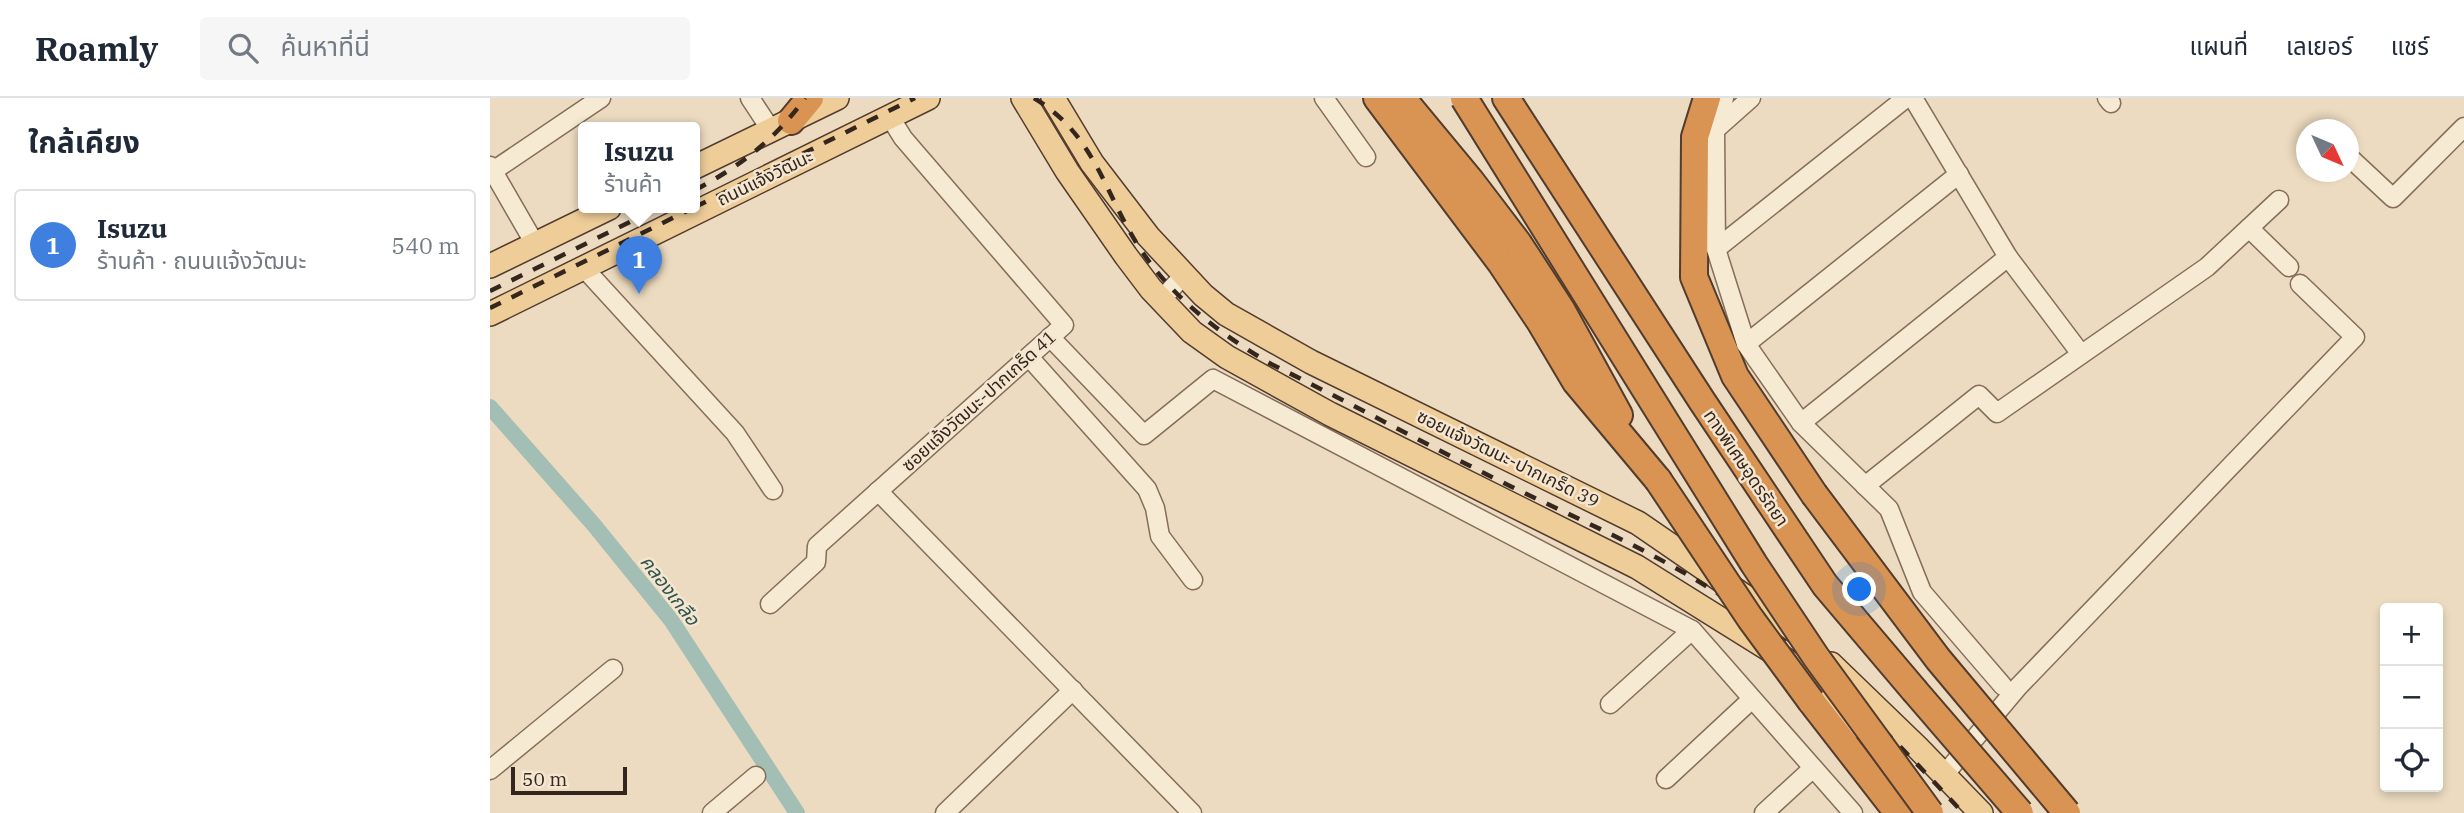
<!DOCTYPE html>
<html lang="th">
<head>
<meta charset="utf-8">
<style>
	:root { --surface:#fff; --page:#f6f6f7; --text:#1f2937; --muted:#747a83; --line:#e0e1e3; --accent:#0b8043 }
	body { margin:0; font-family:"IBM Plex Serif","Noto Sans Thai",serif; background:var(--page); color:var(--text) }
	.controls { position:absolute; right:21px; bottom:21px; display:grid; overflow:hidden; border-radius:7px; box-shadow:0 4px 10px #0003 }
	.controls button { width:63px; height:63px; display:grid; place-items:center; padding:0; border:0; border-bottom:2px solid var(--line); background:var(--surface); color:var(--text); font:35px sans-serif }
	.compass { position:absolute; left:1806px; top:21px; width:63px; height:63px; border-radius:50%; background:var(--surface); box-shadow:0 4px 10px #0003; rotate:134deg }
	.scale { position:absolute; left:21px; bottom:18px; width:116px; box-sizing:border-box; padding-left:7px; border:4px solid #34261d; border-top:0; font-size:19px; line-height:24px; white-space:nowrap; color:#34261d; -webkit-text-stroke:5px #f4e6d0; paint-order:stroke }
	.you { position:absolute; left:1370px; top:492px; width:24px; height:24px; margin:-18px; border:5px solid #fff; border-radius:50%; background:#1a73e8; box-shadow:0 0 0 10px #1a73e833 }
	.badge { display:grid; place-items:center; width:46px; height:46px; border-radius:50%; background:var(--accent); color:#fff; font-size:23px; font-weight:700 }
	.pin { position:absolute; translate:-50% -58px; filter:drop-shadow(0 2px 4px #0008) }
	.pin::after { content:''; position:absolute; top:37px; width:24px; height:21px; background:inherit; clip-path:polygon(0 0,100% 0,50% 100%) }
	.popup { position:absolute; left:88px; top:24px; width:122px; height:91px; box-sizing:border-box; display:grid; place-content:center; border-radius:7px; background:var(--surface); filter:drop-shadow(0 2px 5px #0005); font-size:23px; white-space:nowrap; color:var(--muted) }
	.popup b { font-size:26px; color:var(--text) }
	.popup::after { content:''; position:absolute; left:50%; top:100%; margin-left:-14px; border:14px solid transparent; border-top-color:var(--surface) }
	.list { margin:0; padding:0; list-style:none }
	h2 { display:flex; justify-content:space-between; align-items:center; height:91px; margin:0; padding:0 28px; font-size:30px }
	h2 small { font-size:23px; font-weight:400; color:var(--muted) }
	.list li { display:grid; grid-template-columns:46px 1fr auto; gap:21px; align-items:center; box-sizing:border-box; height:112px; margin:0 14px 14px; padding:0 14px; border:2px solid var(--line); border-radius:7px }
	.list b { display:block; font-size:26px; white-space:nowrap }
	.list p { margin:0; font-size:23px; white-space:nowrap; color:var(--muted) }
	.list em { font-size:23px; font-style:normal; color:var(--muted) }
	.icon { flex:none; width:38px; height:38px; fill:none; stroke:currentColor; stroke-width:2; stroke-linecap:round; stroke-linejoin:round }
	.map { position:relative; flex:none; width:1974px; height:715px; overflow:hidden }
	header { display:flex; align-items:center; gap:42px; box-sizing:border-box; height:98px; padding:0 35px; background:var(--surface); border-bottom:2px solid var(--line) }
	header strong { font-size:33px }
	nav { display:flex; gap:38px; margin-inline-start:auto; font-size:24px }
	.search { width:490px; height:63px; background:var(--page); display:flex; align-items:center; gap:18px; box-sizing:border-box; padding:0 24px; border-radius:7px; color:var(--muted); font-size:26px }
	main { display:flex }
	aside { flex:1; background:var(--surface) }
	.map>svg:first-child { display:block }
	.lines { fill:none; stroke-linecap:round; stroke-linejoin:round }
	.canal { stroke:#a3beb4; stroke-width:16 }
	.minor-casing { stroke:#846d59; stroke-width:21 }
	.major-casing { stroke:#523c2d; stroke-width:26 }
	.highway-casing { stroke:#523c2d; stroke-width:30 }
	.minor { stroke:#f7ead3; stroke-width:18 }
	.major { stroke:#eecd99; stroke-width:23 }
	.highway { stroke:#d99453; stroke-width:26 }
	.rail { stroke:#34261d; stroke-width:4.5; stroke-dasharray:12 12; stroke-linecap:butt }
	.highway-bridge-casing { stroke:#523c2d; stroke-width:30; stroke-linecap:butt }
	.highway-bridge { stroke:#d99453; stroke-width:26 }
	.labels { text-anchor:middle; stroke-width:5; stroke-linejoin:round; paint-order:stroke }
	.street-label { font-size:18px; fill:#34261d; stroke:#f4e6d0 }
	.water-label { font-size:19px; font-style:italic; fill:#2d544e; stroke:#f4e6d0 }
</style>
</head>
<body>
<header>
<strong>Roamly</strong>
<div class="search"><svg class="icon" aria-label="search" viewBox="0 0 24 24"><circle cx="10" cy="10" r="6"/><path d="M15 15l6 6"/></svg>ค้นหาที่นี่</div>
<nav><a>แผนที่</a><a>เลเยอร์</a><a>แชร์</a></nav>
</header>
<main>
<aside>
<h2>ใกล้เคียง<small></small></h2>
<ul class="list">
<li><span class="badge" style="background:#3f7fe0">1</span><div><b>Isuzu</b><p>ร้านค้า · ถนนแจ้งวัฒนะ</p></div><em>540 m</em></li>
</ul>
</aside>
<div class="map">
<svg width="1974" height="715" viewBox="0 0 1974 715">
	<rect width="100%" height="100%" fill="#ecdbc0"/>
	<g class="lines">
		<polyline class="canal" points="0,309 104,427 181,522 307,715"/>
		<defs>
			<g id="minor">
				<polyline points="260,0 281,32"/>
				<polyline points="834,0 876,59"/>
				<polyline points="1234,0 1225,32 1226,151 1256,246 1311,325 1399,411 1432,494 1513,588"/>
				<polyline points="1423,0 1518,159 1591,256"/>
				<polyline points="1617,0 1621,5"/>
				<polyline points="1225,32 1261,0"/>
				<polyline points="1858,58 1903,100 1974,29"/>
				<polyline points="0,68 45,146"/>
				<polyline points="3,73 111,0"/>
				<polyline points="1759,130 1799,169"/>
				<polyline points="1226,151 1416,0"/>
				<polyline points="93,169 245,335 283,392"/>
				<polyline points="671,202 694,177"/>
				<polyline points="560,239 654,337 723,281 1202,532 1363,715"/>
				<polyline points="1256,246 1469,76"/>
				<polyline points="539,259 657,391 665,410 670,438 703,482"/>
				<polyline points="1311,325 1518,159"/>
				<polyline points="1375,388 1489,297 1507,315 1717,169 1789,102"/>
				<polyline points="388,393 702,715"/>
				<polyline points="280,506 326,464 327,448 574,227 413,40 400,19"/>
				<polyline points="1120,606 1202,532"/>
				<polyline points="0,672 123,571"/>
				<polyline points="1454,677 1528,589 1865,239 1810,186"/>
				<polyline points="1176,681 1262,601"/>
				<polyline points="222,715 266,678"/>
				<polyline points="455,715 583,592"/>
				<polyline points="1274,715 1323,670"/>
			</g>
			<g id="major">
				<polyline points="533,0 577,73 636,158 661,191 702,234 737,259 840,316 1147,469 1304,567 1366,628"/>
				<polyline points="563,0 602,65 658,138 713,197 736,216 821,264 1148,425 1308,535"/>
				<polyline points="205,69 347,0"/>
				<polyline points="0,168 119,110"/>
				<polyline points="0,216 438,0"/>
				<polyline points="1341,566 1427,649 1491,715"/>
			</g>
			<g id="highway">
				<polyline points="887,0 1011,165 1051,225 1086,284 1168,382"/>
				<polyline points="912,0 980,82 1028,145 1071,211 1129,317"/>
				<polyline points="1016,0 1212,303 1335,487 1424,592"/>
				<polyline points="1217,0 1205,39 1204,179 1245,278 1324,396"/>
				<polyline points="301,23 320,0"/>
				<polyline points="1321,603 1408,715"/>
			</g>
		</defs>
		<use href="#minor" class="minor-casing"/>
		<use href="#major" class="major-casing"/>
		<use href="#highway" class="highway-casing"/>
		<use href="#minor" class="minor"/>
		<use href="#major" class="major"/>
		<use href="#highway" class="highway"/>
		<g class="rail">
			<path d="M 544,0 C 608,39 614,98 653,155 C 685,202 732,237 781,266 C 862,306 941,349 1022,389 C 1096,425 1174,458 1242,505 C 1329,564 1402,638 1473,715"/>
			<path d="M 205,92 C 249,69 286,41 315,0"/>
			<polyline points="205,109 425,0"/>
			<polyline points="0,193 168,110"/>
			<polyline points="0,210 203,110"/>
		</g>
		<defs>
			<g id="highway-bridge">
				<polyline points="974,0 1264,466 1326,559 1440,715"/>
				<polyline points="1168,382 1260,520 1321,603"/>
				<polyline points="1324,396 1448,561 1577,715"/>
				<polyline points="1424,592 1530,715"/>
			</g>
		</defs>
		<use href="#highway-bridge" class="highway-bridge-casing"/>
		<use href="#highway-bridge" class="highway-bridge"/>
	</g>
	<g class="labels">
		<g class="street-label">
			<text transform="translate(275 80) rotate(-26)" y="6">ถนนแจ้งวัฒนะ</text>
			<text transform="translate(489 303) rotate(-42)" y="6">ซอยแจ้งวัฒนะ-ปากเกร็ด 41</text>
			<text transform="translate(1018 361) rotate(26)" y="6">ซอยแจ้งวัฒนะ-ปากเกร็ด 39</text>
			<text transform="translate(1256 370) rotate(56)" y="6">ทางพิเศษอุดรรัถยา</text>
		</g>
		<g class="water-label">
			<text transform="translate(180 492) rotate(52)" y="7">คลองเกลือ</text>
		</g>
	</g>
</svg>
<div class="controls">
<button>+</button>
<button>−</button>
<button><svg class="icon" aria-label="locate" viewBox="0 0 24 24"><circle cx="12" cy="12" r="6"/><path d="M12 2v4M12 18v4M2 12h4M18 12h4"/></svg></button>
</div>
<svg class="compass" viewBox="-18 -18 36 36"><path d="M0-13l5 13h-10z" fill="#e53935"/><path d="M0 13l5-13h-10z" fill="#747a83"/></svg>
<div class="scale">50 m</div>
<div class="you"></div>
<div class="pin badge" style="left:149px;top:196px;background:#3f7fe0">1</div>
<div class="popup"><b>Isuzu</b>ร้านค้า</div>
</div>
</main>
</body>
</html>
